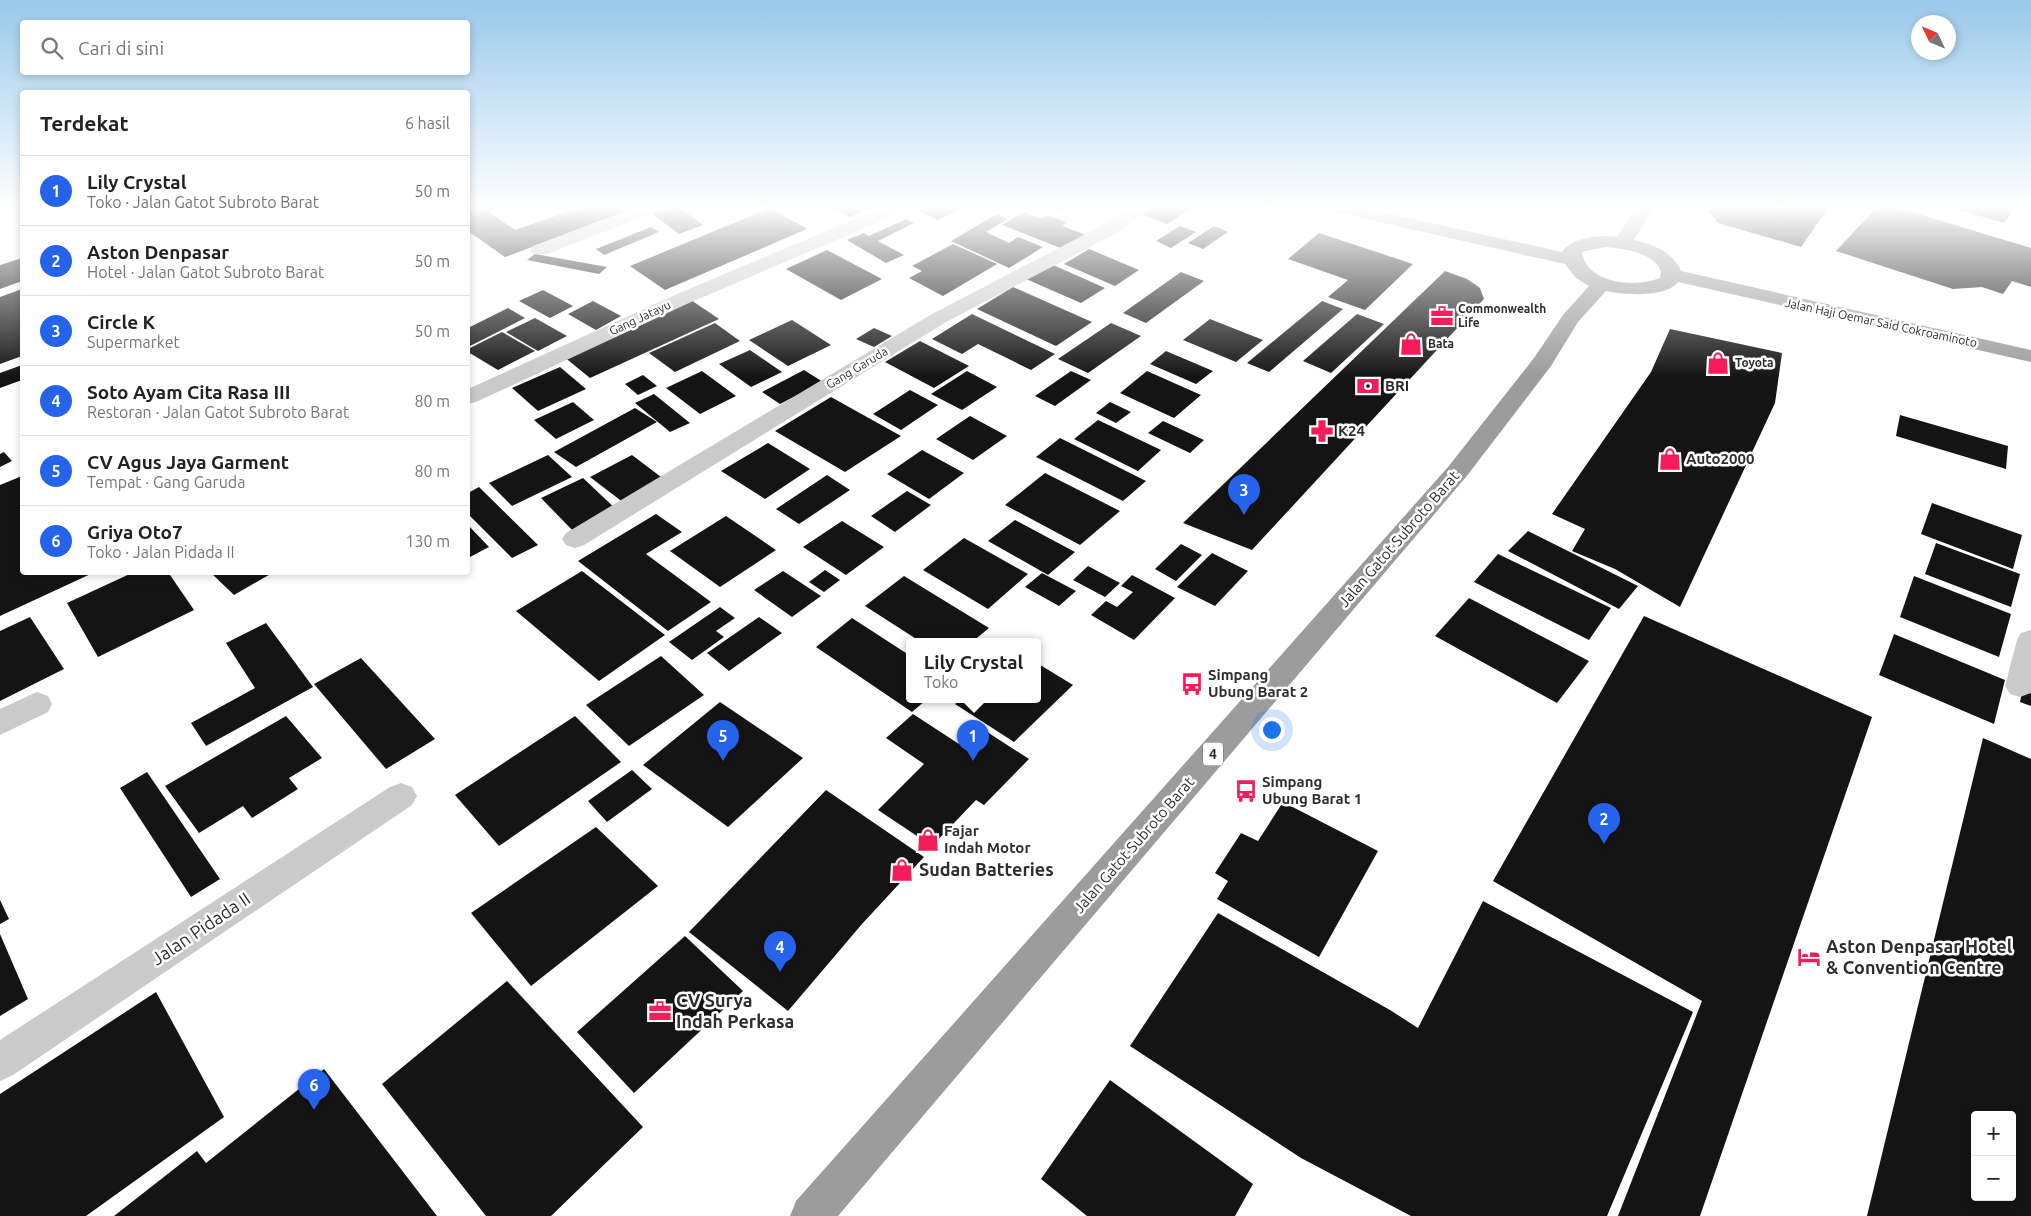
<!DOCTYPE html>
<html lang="id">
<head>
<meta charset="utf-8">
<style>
	:root { --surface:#fff; --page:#f6f6f6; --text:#222; --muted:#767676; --line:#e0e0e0; --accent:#2563eb }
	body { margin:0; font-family:Ubuntu,sans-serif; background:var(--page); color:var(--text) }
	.controls { position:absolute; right:15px; bottom:15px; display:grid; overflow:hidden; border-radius:5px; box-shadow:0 2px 8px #0003 }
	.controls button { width:45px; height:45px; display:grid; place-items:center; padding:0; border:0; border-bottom:1px solid var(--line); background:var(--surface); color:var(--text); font:25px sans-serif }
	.compass { position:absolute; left:1911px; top:15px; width:45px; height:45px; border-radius:50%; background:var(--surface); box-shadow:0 2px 8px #0003; rotate:314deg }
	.you { position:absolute; left:1271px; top:729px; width:18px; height:18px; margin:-12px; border:4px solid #fff; border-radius:50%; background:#1a73e8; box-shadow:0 0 0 8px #1a73e833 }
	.badge { display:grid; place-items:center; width:32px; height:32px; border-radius:50%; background:var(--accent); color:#fff; font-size:16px; font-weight:700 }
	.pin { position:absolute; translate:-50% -41px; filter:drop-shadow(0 1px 2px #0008) }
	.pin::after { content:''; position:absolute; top:26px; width:18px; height:15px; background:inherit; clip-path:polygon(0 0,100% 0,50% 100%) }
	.popup { position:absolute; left:906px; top:638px; width:135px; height:65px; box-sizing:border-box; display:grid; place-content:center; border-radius:5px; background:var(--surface); filter:drop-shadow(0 1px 4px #0005); font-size:16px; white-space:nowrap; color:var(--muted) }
	.popup b { font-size:19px; color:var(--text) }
	.popup::after { content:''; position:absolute; left:50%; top:100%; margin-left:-10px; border:10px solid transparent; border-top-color:var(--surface) }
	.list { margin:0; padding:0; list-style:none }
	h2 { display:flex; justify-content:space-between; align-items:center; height:65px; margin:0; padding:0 20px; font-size:21px }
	h2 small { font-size:16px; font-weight:400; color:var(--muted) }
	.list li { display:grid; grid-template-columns:32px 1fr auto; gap:15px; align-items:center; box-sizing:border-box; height:70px; padding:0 20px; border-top:1px solid var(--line) }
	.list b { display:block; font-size:19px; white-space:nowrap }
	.list p { margin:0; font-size:16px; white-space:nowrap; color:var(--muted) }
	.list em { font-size:16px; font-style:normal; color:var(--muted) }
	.icon { flex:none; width:28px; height:28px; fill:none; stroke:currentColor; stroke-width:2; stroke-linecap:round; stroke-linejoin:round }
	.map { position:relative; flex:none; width:2031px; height:1216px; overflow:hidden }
	.search { position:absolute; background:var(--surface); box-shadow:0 2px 8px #0003; left:20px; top:20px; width:450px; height:55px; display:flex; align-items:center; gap:12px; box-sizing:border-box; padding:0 18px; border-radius:5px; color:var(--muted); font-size:19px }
	.panel { position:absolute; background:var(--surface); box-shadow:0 2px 8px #0003; left:20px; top:90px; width:450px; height:485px; border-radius:5px }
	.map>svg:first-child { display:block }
	.building { fill:#141414; fill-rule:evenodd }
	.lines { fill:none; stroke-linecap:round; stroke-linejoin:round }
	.minor { fill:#cacaca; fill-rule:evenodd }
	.trunk { fill:#9c9c9c; fill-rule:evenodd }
	.labels { text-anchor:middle; stroke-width:5; stroke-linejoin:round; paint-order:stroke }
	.far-poi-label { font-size:12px; font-weight:bold; fill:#2d2d2d; stroke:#fff; text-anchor:start }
	.far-street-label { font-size:12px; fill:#2d2d2d; stroke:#fff }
	.shield { fill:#fff; stroke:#6c6c6c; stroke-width:1 }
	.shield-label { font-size:14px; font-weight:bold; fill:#2d2d2d }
	.poi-label { font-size:15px; font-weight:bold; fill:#2d2d2d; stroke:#fff; text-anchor:start }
	.street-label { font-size:15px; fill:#2d2d2d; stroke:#fff }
	.near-poi-label { font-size:18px; font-weight:bold; fill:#2d2d2d; stroke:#fff; text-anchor:start }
	.near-street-label { font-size:18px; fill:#2d2d2d; stroke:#fff }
</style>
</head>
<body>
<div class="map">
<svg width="2031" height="1216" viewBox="0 0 2031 1216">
	<rect width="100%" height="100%" fill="#fff"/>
	<g class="building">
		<polygon points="468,207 482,207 515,230 581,207 639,207 505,257 468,231"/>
		<polygon points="670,207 679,207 703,225 679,234 651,213"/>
		<polygon points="831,207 873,207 850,217"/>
		<polygon points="912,207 966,207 937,220"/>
		<polygon points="1046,207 1069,207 1062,212"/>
		<polygon points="1146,207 1187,207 1192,208 1167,224 1137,212"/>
		<polygon points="1714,207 1829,207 1801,247 1718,223 1709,212"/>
		<polygon points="1877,207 1895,207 2031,248 2031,287 2012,281 2003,294 1982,287 1953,289 1836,251"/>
		<polygon points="1949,207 2015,207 2004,223"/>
		<polygon points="770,208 807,229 665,290 630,266"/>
		<polygon points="1024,212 1041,218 1047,215 1067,222 1062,226 1086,235 1063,249 1002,225"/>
		<polygon points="997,214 1008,219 986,232 1009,243 1018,237 1043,247 1009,268 951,241"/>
		<polygon points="906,219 914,223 878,241 904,255 886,263 847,240 864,233 869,236"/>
		<polygon points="1180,226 1196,232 1171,248 1156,241"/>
		<polygon points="1214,226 1228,232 1203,249 1188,243"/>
		<polygon points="651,227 659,232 604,255 596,249"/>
		<polygon points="1319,233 1413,264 1365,310 1328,297 1348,280 1288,259"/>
		<polygon points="953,244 997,264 943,296 909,278 922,271 912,266"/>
		<polygon points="1089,249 1139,270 1115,286 1064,264"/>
		<polygon points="827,250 882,279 841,300 786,269"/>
		<polygon points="535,254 607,267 599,274 527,260"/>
		<polygon points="22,258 22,281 0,289 0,265"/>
		<polygon points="1051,264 1105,288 1081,303 1026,279"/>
		<polygon points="1445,271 1467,279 1480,288 1484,299 1252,550 1183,523"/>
		<polygon points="1181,272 1204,281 1146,323 1123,313"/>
		<polygon points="1013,287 1092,322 1056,346 977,309"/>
		<polygon points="22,289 22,356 0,364 0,297"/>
		<polygon points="543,290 573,306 550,318 519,301"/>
		<polygon points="691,300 719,319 590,378 563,356"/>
		<polygon points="593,301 621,316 596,330 568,314"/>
		<polygon points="1322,301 1343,309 1269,372 1247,363"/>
		<polygon points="508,308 525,318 468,347 468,328"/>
		<polygon points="972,314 1055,354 1031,370 978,344 962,354 932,339"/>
		<polygon points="1357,314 1384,324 1331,373 1303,361"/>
		<polygon points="535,318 567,336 538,351 506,332"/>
		<polygon points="1210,319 1263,340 1236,362 1183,340"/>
		<polygon points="792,320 831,345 788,366 749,340"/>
		<polygon points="715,323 740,341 675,372 649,353"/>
		<polygon points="1111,323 1141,336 1088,373 1058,359"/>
		<polygon points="874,328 892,336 874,347 856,339"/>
		<polygon points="1670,329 1782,353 1775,403 1680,607 1615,569 1572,551 1585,529 1552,514 1651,372"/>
		<polygon points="502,332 535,351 498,370 468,352 468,349"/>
		<polygon points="920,341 969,366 934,388 885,362"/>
		<polygon points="750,350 782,372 751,387 719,364"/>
		<polygon points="1166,351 1213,371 1196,384 1150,364"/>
		<polygon points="22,365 22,380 0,388 0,373"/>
		<polygon points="560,367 586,389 538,411 512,388"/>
		<polygon points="804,370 823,382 780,404 762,392"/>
		<polygon points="702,371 736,396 700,414 666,388"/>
		<polygon points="967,371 997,387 962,410 931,394"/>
		<polygon points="1071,371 1091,380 1055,406 1035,396"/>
		<polygon points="1147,371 1201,395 1174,418 1120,393"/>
		<polygon points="643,375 657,386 638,395 625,384"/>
		<polygon points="910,390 938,405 901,430 873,414"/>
		<polygon points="654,394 690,423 670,432 635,403"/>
		<polygon points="831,397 901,436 845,472 775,431"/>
		<polygon points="573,402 594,420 556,439 534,420"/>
		<polygon points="1110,402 1131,412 1116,423 1096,413"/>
		<polygon points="635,408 657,422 576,467 554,452"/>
		<polygon points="1900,415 2008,446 2006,469 1896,436"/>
		<polygon points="970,416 1007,436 973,460 936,439"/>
		<polygon points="1098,420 1161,450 1138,471 1074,439"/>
		<polygon points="1163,421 1204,440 1190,453 1148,433"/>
		<polygon points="1060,438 1146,481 1123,501 1036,457"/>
		<polygon points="768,443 810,469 765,499 721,471"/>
		<polygon points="922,450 964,473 929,499 887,474"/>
		<polygon points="4,452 12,461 0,467 0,454"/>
		<polygon points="548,455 572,477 512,506 489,483"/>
		<polygon points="632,455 665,480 624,503 590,477"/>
		<polygon points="1045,473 1120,511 1080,545 1005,505"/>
		<polygon points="827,475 850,490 799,524 776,509"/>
		<polygon points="22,476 22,572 95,572 0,616 0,485"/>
		<polygon points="583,478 619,512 576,534 541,498"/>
		<polygon points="479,487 538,545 512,558 468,514 468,493"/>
		<polygon points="907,491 931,505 895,532 871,516"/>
		<polygon points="1932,503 2022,535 2013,569 1921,534"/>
		<polygon points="656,514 682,532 646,554 711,602 668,631 578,561"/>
		<polygon points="726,516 776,550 720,587 670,551"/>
		<polygon points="1015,520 1075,552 1048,575 988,541"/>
		<polygon points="842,521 884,547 846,575 803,547"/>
		<polygon points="468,525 489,547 468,558"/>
		<polygon points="1528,531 1638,586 1619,609 1508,551"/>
		<polygon points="964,538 1028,574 988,609 923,570"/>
		<polygon points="1936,543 2020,574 2011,607 1925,574"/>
		<polygon points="1181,544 1202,555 1176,581 1155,569"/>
		<polygon points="1212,553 1248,571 1215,606 1177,587"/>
		<polygon points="1498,554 1611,608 1589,640 1474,582"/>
		<polygon points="1088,566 1120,583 1105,597 1073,580"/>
		<polygon points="825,570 840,580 824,592 809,582"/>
		<polygon points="582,571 665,635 599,681 516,611"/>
		<polygon points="783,571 821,596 792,617 754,590"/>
		<polygon points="134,572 168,572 194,610 98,657 67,603"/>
		<polygon points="210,572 274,572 234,595"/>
		<polygon points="1042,573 1076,591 1059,606 1025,587"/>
		<polygon points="1132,575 1175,598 1134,640 1091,615 1106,601 1117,607 1133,592 1121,586"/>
		<polygon points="904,576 989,628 972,642 921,642 865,606"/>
		<polygon points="1914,576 2011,614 1999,657 1900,617"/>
		<polygon points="1469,598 1589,661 1557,703 1435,636"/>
		<polygon points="720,607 735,618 716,631 724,637 692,660 669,642"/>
		<polygon points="1644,616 1872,717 1700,1216 1618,1216 1702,1001 1493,881"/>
		<polygon points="30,617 64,669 0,701 0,631"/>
		<polygon points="759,617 782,633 729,671 707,653"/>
		<polygon points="852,618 909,655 909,700 926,700 912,712 816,647"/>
		<polygon points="266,623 313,687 206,746 191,723 255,688 226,643"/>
		<polygon points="1894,634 2005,680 1994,724 1879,675"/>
		<polygon points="661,656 704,695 629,746 586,705"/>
		<polygon points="361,658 435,739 386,769 314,684"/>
		<polygon points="1037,663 1073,685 1014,742 955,704 960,700 1037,700"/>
		<polygon points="2028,665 2031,666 2031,706 2020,702"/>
		<polygon points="720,702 803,758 728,827 643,765"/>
		<polygon points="913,714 959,744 978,726 1029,759 984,805 976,800 932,846 878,810 924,764 886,738"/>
		<polygon points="286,716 322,758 289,778 298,789 252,818 243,806 199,833 165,786"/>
		<polygon points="575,716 621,762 499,846 455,795"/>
		<path d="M 1983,738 L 2031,759 L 2031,1216 L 1867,1216 ZM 1975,1115 L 2012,1115 L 2012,1197 L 1975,1197 Z"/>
		<polygon points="632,770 652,789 607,822 588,801"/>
		<polygon points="147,772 220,879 191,897 120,788"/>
		<polygon points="826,790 924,857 862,924 788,1011 689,932"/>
		<polygon points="1283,802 1378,851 1319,957 1217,899 1228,881 1215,873 1241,833 1258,841"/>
		<polygon points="596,827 658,886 531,986 471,913"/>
		<polygon points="0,900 9,919 0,924"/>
		<polygon points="1483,901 1693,1012 1607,1216 1411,1216 1301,1158 1130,1046 1218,913 1390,1010 1418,1028"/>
		<polygon points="0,934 28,999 0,1016"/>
		<polygon points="685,936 743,991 634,1093 577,1032"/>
		<polygon points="507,981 643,1127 551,1216 486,1216 382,1084"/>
		<polygon points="156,992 224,1117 86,1216 0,1216 0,1094"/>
		<polygon points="324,1069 437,1216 114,1216 197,1151 206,1163"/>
		<polygon points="1110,1080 1253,1184 1235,1216 1087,1216 1041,1179"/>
	</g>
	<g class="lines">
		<g class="minor">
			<polygon points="636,207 661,207 658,211 547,254 533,254 530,250 533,246"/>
			<polygon points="883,207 907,207 904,211 689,303 476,402 468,404 468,389 675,295"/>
			<polygon points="1132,207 1153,207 1113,235 946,322 584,545 575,548 566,545 562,539 566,533 932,314 1099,227"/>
			<polygon points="2031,630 2031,693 2020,697 2010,694 2005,686 2017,640 2021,633"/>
			<polygon points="37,692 48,696 52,704 48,712 0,735 0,709"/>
			<polygon points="401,783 412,787 417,796 412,805 13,1075 0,1081 0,1040 390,787"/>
		</g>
		<path class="trunk" d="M 1327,207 L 1359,207 L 1562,252 C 1572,237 1600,234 1617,237 L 1636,207 L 1654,207 L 1634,240 C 1654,245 1672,251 1681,271 L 2031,350 L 2031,362 L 1678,282 C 1666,298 1623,295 1606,291 L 1578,322 L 1551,366 L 1466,477 L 838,1216 L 790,1216 L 796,1201 L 1448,467 L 1534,358 L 1563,315 L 1589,286 L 1576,278 L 1565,264 L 1336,212 L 1330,211 ZM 1606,247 C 1624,249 1653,252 1661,271 L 1660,278 C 1635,288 1588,284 1582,253 L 1585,251 Z"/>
	</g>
	<linearGradient id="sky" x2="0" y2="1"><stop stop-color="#99c8ea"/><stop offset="0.55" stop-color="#fff"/><stop offset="1" stop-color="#fff" stop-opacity="0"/></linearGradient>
	<rect width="2031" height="377" fill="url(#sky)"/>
	<defs>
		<symbol id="office-bare" viewBox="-9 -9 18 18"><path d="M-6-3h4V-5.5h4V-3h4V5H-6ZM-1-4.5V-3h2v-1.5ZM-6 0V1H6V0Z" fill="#f51d59" stroke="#fff" stroke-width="2.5" paint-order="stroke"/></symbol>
		<symbol id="shop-bare" viewBox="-9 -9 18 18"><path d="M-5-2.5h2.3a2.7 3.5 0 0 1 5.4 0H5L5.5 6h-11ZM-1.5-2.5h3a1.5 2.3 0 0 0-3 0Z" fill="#f51d59" stroke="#fff" stroke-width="2.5" paint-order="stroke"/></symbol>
		<symbol id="bank-bare" viewBox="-9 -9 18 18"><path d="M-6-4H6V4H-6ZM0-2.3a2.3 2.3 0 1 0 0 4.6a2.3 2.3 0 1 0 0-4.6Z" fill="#f51d59" stroke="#fff" stroke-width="2.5" paint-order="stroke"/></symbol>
		<symbol id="pharmacy-bare" viewBox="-9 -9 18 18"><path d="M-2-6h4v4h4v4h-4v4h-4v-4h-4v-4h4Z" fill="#f51d59" stroke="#fff" stroke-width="2.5" paint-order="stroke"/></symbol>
		<symbol id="bus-bare" viewBox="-9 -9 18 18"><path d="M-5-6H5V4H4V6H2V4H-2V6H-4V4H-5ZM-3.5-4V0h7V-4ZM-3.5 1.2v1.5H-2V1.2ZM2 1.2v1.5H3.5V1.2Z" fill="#f51d59" stroke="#fff" stroke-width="2.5" paint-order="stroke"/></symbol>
		<symbol id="hotel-bare" viewBox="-9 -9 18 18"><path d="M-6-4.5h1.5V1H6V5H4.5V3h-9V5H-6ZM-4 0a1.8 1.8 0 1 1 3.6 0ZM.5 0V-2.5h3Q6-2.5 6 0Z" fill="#f51d59" stroke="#fff" stroke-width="2.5" paint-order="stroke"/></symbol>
	</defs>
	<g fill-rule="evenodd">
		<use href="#office-bare" x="1426" y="300" width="32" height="32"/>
		<use href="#shop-bare" x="1395" y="328" width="32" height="32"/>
		<use href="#shop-bare" x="1702" y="347" width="32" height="32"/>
		<use href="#bank-bare" x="1352" y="370" width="32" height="32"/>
		<use href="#pharmacy-bare" x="1306" y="415" width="32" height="32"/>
		<use href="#shop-bare" x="1654" y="443" width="32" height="32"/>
		<use href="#bus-bare" x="1176" y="668" width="32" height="32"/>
		<use href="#bus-bare" x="1230" y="775" width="32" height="32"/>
		<use href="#shop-bare" x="912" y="824" width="32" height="32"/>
		<use href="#shop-bare" x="886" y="854" width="32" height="32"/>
		<use href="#hotel-bare" x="1793" y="941" width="32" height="32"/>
		<use href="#office-bare" x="644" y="995" width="32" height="32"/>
	</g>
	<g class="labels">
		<g class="far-poi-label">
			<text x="1458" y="313">Commonwealth<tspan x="1458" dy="14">Life</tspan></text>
			<text x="1428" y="348">Bata</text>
			<text x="1735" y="367">Toyota</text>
		</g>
		<g class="far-street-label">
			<text transform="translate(640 318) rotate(-25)" y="4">Gang Jatayu</text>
			<text transform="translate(1881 323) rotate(12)" y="4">Jalan Haji Oemar Said Cokroaminoto</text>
			<text transform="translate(857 368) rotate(-31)" y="4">Gang Garuda</text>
		</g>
		<rect class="shield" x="1203" y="742.5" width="20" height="23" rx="4"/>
		<g class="shield-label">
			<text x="1213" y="759">4</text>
		</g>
		<g class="poi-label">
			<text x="1385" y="391">BRI</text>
			<text x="1338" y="436">K24</text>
			<text x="1686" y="464">Auto2000</text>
			<text x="1208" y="680">Simpang<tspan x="1208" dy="17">Ubung Barat 2</tspan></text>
			<text x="1262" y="787">Simpang<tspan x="1262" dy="17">Ubung Barat 1</tspan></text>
			<text x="944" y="836">Fajar<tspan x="944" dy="17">Indah Motor</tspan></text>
		</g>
		<g class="street-label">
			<text transform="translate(1399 539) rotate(-49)" y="5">Jalan Gatot Subroto Barat</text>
			<text transform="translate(1134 845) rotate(-49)" y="5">Jalan Gatot Subroto Barat</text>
		</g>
		<g class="near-poi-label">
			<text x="919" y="876">Sudan Batteries</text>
			<text x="1826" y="953">Aston Denpasar Hotel<tspan x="1826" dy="21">&amp; Convention Centre</tspan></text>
			<text x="676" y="1007">CV Surya<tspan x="676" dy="21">Indah Perkasa</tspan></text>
		</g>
		<g class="near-street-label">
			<text transform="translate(201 929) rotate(-34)" y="6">Jalan Pidada II</text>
		</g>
	</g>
</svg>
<div class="controls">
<button>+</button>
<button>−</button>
</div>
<svg class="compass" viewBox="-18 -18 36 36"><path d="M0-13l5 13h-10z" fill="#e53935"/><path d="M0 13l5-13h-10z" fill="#767676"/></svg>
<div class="you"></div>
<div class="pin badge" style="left:973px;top:761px">1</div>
<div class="popup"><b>Lily Crystal</b>Toko</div>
<div class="pin badge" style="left:1604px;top:844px">2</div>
<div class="pin badge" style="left:1244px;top:515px">3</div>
<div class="pin badge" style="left:780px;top:972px">4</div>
<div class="pin badge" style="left:723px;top:761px">5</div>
<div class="pin badge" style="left:314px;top:1110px">6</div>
<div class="search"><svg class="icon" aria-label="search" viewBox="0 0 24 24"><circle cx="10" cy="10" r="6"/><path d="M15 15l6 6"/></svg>Cari di sini</div>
<section class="panel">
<h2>Terdekat<small>6 hasil</small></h2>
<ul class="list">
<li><span class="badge">1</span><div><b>Lily Crystal</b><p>Toko · Jalan Gatot Subroto Barat</p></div><em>50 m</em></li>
<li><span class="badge">2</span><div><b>Aston Denpasar</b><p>Hotel · Jalan Gatot Subroto Barat</p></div><em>50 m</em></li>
<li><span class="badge">3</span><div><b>Circle K</b><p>Supermarket</p></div><em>50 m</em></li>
<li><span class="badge">4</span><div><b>Soto Ayam Cita Rasa III</b><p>Restoran · Jalan Gatot Subroto Barat</p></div><em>80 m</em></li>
<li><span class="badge">5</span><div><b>CV Agus Jaya Garment</b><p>Tempat · Gang Garuda</p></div><em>80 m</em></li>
<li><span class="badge">6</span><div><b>Griya Oto7</b><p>Toko · Jalan Pidada II</p></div><em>130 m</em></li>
</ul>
</section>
</div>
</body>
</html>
